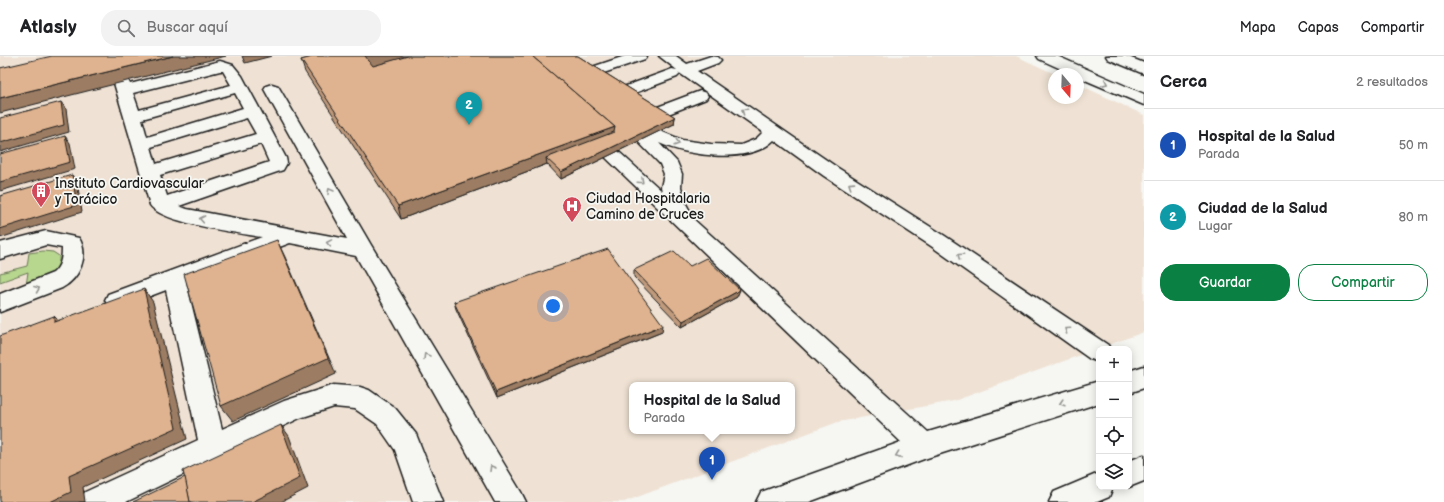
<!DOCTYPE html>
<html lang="es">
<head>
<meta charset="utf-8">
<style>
	:root { --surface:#fff; --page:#f2f2f2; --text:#202124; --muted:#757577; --line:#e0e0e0; --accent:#0b8043 }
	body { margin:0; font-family:"Balsamiq Sans",sans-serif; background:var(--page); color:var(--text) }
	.controls { position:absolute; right:12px; bottom:12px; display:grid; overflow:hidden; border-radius:8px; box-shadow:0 2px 10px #0003 }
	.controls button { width:36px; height:36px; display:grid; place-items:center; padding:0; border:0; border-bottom:1px solid var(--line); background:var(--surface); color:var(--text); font:20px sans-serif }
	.compass { position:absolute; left:1048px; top:12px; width:36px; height:36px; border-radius:50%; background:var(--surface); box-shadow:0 2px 10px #0003; rotate:161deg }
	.you { position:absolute; left:553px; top:250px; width:14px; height:14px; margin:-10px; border:3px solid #fff; border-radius:50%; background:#1a73e8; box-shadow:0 0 0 6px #1a73e833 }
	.badge { display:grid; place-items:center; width:26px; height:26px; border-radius:50%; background:var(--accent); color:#fff; font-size:13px; font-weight:700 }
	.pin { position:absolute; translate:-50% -33px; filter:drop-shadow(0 1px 2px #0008) }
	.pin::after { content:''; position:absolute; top:21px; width:14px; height:12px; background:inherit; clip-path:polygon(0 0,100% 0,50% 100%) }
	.popup { position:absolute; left:629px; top:326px; width:166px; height:52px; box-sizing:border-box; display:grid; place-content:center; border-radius:8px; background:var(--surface); filter:drop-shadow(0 1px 3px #0005); font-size:13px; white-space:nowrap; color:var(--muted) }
	.popup b { font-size:15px; color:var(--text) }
	.popup::after { content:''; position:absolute; left:50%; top:100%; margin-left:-8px; border:8px solid transparent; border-top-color:var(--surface) }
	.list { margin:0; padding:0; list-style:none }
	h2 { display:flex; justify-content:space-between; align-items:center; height:52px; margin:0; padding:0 16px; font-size:17px }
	h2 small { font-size:13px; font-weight:400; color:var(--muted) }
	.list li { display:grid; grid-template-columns:26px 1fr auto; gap:12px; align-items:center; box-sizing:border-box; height:72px; padding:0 16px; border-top:1px solid var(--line) }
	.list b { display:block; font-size:15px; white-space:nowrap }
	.list p { margin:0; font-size:13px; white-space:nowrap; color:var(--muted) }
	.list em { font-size:13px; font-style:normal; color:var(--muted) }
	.actions { display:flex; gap:8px; padding:12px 16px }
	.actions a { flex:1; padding:9px 0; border:1px solid var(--accent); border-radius:16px; text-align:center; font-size:14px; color:var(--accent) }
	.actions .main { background:var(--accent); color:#fff }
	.icon { flex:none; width:22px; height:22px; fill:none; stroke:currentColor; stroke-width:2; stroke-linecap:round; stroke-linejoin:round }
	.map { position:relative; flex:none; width:1144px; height:446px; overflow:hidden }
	header { display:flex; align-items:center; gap:24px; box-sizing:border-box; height:56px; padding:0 20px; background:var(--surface); border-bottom:1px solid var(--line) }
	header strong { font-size:19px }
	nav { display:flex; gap:22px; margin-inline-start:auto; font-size:14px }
	.search { width:280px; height:36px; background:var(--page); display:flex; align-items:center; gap:10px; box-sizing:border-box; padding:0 14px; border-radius:16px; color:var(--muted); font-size:15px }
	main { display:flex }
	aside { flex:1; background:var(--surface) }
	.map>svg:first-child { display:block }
	.built { fill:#efe2d4; fill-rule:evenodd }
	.green { fill:#b7d68e; stroke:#6a7955 }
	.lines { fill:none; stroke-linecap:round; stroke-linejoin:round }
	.minor-casing { stroke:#1c1c1c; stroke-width:3 }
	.minor { fill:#f6f6f2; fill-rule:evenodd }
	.wall { fill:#c09a7b; stroke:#1c1c1c }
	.shaded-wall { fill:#9c7d64; stroke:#1c1c1c }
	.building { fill:#dfb38f; stroke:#1c1c1c }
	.oneway { stroke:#949492 }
	.labels { text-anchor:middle; stroke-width:3.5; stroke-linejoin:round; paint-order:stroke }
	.poi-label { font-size:14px; fill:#1c1c1c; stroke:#f6f6f2; text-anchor:start }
</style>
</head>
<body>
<header>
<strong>Atlasly</strong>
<div class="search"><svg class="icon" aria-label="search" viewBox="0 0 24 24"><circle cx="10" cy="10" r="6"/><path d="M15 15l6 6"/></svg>Buscar aquí</div>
<nav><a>Mapa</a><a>Capas</a><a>Compartir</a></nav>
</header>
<main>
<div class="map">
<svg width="1144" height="446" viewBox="0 0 1144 446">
	<rect width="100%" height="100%" fill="#f6f6f2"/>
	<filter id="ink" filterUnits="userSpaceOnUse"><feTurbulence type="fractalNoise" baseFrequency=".025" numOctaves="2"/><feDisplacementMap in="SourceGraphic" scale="8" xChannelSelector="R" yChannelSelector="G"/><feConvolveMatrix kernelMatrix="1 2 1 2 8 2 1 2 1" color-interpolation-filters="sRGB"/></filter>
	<g filter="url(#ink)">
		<path class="built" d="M 0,0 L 1016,0 L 1055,18 L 1054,18 L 1054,42 L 1078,42 L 1078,28 L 1144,59 L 1144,276 L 954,345 L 838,366 L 624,446 L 0,446 ZM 632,329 L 792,329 L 792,375 L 632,375 Z"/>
		<path class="green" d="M 43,195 L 53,196 L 59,200 C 61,218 40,224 26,230 L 28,216 L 0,226 L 0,217 L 27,210 L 29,197 Z"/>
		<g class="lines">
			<defs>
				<g id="minor">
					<polygon points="625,0 647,0 645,3 583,24 577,26 571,24 569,21 571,18"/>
					<path d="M 659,0 L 676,0 L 687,8 L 711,0 L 718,1 L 721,4 L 718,7 L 697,15 L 838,112 L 945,180 L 1108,289 L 1110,293 L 1099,293 L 1099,306 L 1090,303 L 931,190 L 824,120 L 774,84 C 750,109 687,100 659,87 L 677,106 L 682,118 L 681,131 L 685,146 L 692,159 L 691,161 L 928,376 L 1099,325 L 1099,347 L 924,403 L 809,446 L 756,446 L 761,436 L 901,386 L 603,99 L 606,95 L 612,93 L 618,95 L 662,135 L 661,131 L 664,118 L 660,108 L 615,62 L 617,58 L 623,57 L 631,61 L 700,35 L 706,37 L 708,40 L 706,43 L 643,68 L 682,84 L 711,88 L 741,89 L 756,83 L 763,76 L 678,16 L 680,18 L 677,21 L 608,47 L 602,49 L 596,47 L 594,44 L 596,41 L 667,15 L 672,13 L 677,14 Z"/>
					<polygon points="1037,0 1057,0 1144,38 1144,49 1078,21 1078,18 1072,18 1039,3"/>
					<polygon points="1106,0 1126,0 1144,7 1144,18 1108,3"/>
					<path d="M 220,5 L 233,9 L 242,20 L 286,102 L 287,107 L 283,114 L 179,150 L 187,153 L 347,183 L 264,33 L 266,30 L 272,28 L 278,30 L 371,189 L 521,436 L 526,446 L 495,446 L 356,200 L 290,187 L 186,226 L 222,373 L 284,345 L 334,329 L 360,331 L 369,334 L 395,352 L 416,378 L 443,446 L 413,446 L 395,394 L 377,368 L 355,353 L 334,351 L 300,362 L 126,446 L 80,446 L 85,436 L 198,384 L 166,234 L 116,253 L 108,250 L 105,244 L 108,238 L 262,181 C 239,177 161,167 150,149 L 114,27 L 116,24 L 122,22 L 128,24 L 130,28 ZM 220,15 L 223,15 L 231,29 L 139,54 L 133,37 ZM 235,37 L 243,52 L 147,81 L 142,63 ZM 247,62 L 256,78 L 156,108 L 151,91 ZM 261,88 L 269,106 L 167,140 L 160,119 Z"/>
					<path d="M 46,175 L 79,182 C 90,200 79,223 62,232 L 0,256 L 0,238 L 53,217 C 61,210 62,202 62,192 L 46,189 L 0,203 L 0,187 Z"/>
					<polygon points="1144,310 1144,332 1129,337 1129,315"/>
					<polygon points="1144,399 1144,425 1129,431 1128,431 1129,405"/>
					<polygon points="1099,417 1099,431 1113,431 1109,441 1097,446 1049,446 1054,436"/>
				</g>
			</defs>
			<use href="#minor" class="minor-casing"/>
			<use href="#minor" class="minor"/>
		</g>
		<g class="wall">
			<polygon points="307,0 578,0 675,61 674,68 561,123 547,108 401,163 305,16 301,4 309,2"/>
			<polygon points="690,210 737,241 682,271 634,221 634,214"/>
			<polygon points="454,246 662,276 497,342 456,253"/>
		</g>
		<g class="shaded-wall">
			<polygon points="173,0 226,0 0,57 0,42"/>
			<polygon points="242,0 272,0 245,7"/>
			<polygon points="365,0 410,0 368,12"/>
			<polygon points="61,46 66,53 69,76 0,96 0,87"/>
			<polygon points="675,61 674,68 561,123 561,116"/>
			<polygon points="615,71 614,83 546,102 547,108 401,163 398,150"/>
			<polygon points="65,80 70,87 75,113 0,135 0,126"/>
			<polygon points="72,119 77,126 82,156 0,182 0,173"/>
			<polygon points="277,184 285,201 336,318 233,365 221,350"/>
			<polygon points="144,233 153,246 187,383 83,431 85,446 50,446 69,420"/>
			<polygon points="740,234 737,241 682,271 683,265"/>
			<polygon points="54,260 66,272 54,266"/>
			<polygon points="663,269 662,276 497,342 496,336"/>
			<polygon points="281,369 289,380 308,432 281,446 252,446"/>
		</g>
		<g class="building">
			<polygon points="52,0 173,0 0,42 0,12"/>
			<polygon points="311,0 365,0 373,10 408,0 532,0 615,71 398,150 301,4 312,1"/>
			<polygon points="532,0 578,0 675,61 561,116 546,102 614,76 615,71"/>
			<polygon points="61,46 64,69 0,87 0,62"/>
			<polygon points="65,80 70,106 0,126 0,98"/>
			<polygon points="72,119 77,149 0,173 0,140"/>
			<polygon points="277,184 328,302 221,350 184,218"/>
			<polygon points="608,193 663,269 496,336 454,246"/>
			<polygon points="674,195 690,210 706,202 740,234 683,265 634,214"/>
			<polygon points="144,233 176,372 69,420 71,436 50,446 0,446 0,280 54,260 54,266"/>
			<polygon points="281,369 300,422 252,446 190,446 183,415"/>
			<polygon points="185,421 190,446 133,446"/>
		</g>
		<defs><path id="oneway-chevron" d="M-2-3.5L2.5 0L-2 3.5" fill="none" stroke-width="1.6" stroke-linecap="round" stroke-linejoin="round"/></defs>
		<g class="oneway">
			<use href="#oneway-chevron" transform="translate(1105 27) rotate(24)"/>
			<use href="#oneway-chevron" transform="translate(744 55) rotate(-145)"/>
			<use href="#oneway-chevron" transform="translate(677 87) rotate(17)"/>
			<use href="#oneway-chevron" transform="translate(641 125) rotate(43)"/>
			<use href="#oneway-chevron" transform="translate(851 129) rotate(-147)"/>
			<use href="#oneway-chevron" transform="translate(330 135) rotate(-120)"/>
			<use href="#oneway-chevron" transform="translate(202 163) rotate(-169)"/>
			<use href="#oneway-chevron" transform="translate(329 187) rotate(-170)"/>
			<use href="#oneway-chevron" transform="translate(960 200) rotate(-145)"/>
			<use href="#oneway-chevron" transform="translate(37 233) rotate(-22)"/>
			<use href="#oneway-chevron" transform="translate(1067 274) rotate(-145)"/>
			<use href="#oneway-chevron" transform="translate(426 300) rotate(-121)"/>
			<use href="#oneway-chevron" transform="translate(1062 347) rotate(163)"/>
			<use href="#oneway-chevron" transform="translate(898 399) rotate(160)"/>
			<use href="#oneway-chevron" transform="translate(492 412) rotate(-121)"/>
		</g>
	</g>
	<defs>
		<symbol id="building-pin" viewBox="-11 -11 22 30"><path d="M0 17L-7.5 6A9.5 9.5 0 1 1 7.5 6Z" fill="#d1495b" stroke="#f6f6f2"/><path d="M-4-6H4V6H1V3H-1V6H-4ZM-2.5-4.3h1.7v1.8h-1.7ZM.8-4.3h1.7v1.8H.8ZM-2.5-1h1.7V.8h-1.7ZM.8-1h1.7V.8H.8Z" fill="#fff"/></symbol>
		<symbol id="hospital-pin" viewBox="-11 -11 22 30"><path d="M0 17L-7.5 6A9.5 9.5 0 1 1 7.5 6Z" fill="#d1495b" stroke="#f6f6f2"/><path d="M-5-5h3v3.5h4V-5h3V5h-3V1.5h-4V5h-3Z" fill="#fff"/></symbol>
	</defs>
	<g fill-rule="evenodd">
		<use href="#building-pin" x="30" y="124" width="22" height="30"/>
		<use href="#hospital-pin" x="561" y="139" width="22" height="30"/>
	</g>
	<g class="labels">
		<g class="poi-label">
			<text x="55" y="132">Instituto Cardiovascular<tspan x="55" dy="16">y Torácico</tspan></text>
			<text x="586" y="147">Ciudad Hospitalaria<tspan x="586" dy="16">Camino de Cruces</tspan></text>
		</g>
	</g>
</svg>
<div class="controls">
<button>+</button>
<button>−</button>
<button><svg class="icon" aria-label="locate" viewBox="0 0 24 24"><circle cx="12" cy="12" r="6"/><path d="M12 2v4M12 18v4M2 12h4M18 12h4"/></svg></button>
<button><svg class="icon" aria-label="layers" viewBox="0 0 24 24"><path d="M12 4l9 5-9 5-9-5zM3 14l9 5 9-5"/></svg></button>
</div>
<svg class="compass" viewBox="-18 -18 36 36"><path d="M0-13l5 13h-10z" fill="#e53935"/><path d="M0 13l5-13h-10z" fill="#757577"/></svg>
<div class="you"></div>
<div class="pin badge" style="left:712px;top:424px;background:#1a4fb4">1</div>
<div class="popup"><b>Hospital de la Salud</b>Parada</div>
<div class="pin badge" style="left:469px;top:69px;background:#0f9aa8">2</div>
</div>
<aside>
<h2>Cerca<small>2 resultados</small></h2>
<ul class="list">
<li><span class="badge" style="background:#1a4fb4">1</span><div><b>Hospital de la Salud</b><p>Parada</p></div><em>50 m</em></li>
<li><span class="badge" style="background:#0f9aa8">2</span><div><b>Ciudad de la Salud</b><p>Lugar</p></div><em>80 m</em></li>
</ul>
<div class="actions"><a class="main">Guardar</a><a>Compartir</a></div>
</aside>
</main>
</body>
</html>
